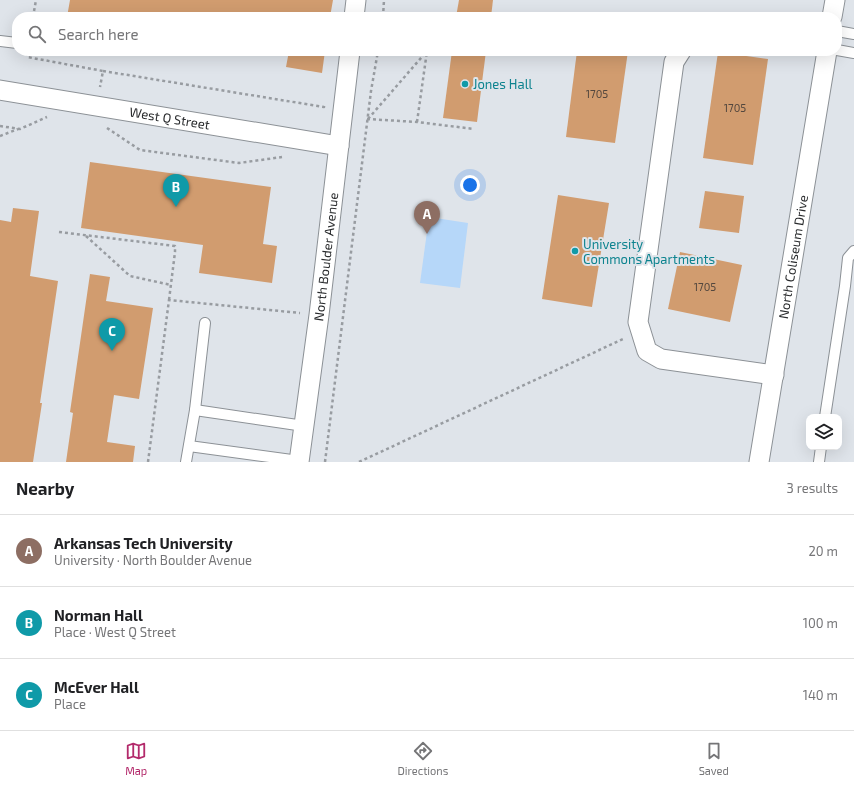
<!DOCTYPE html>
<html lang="en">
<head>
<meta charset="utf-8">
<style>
	:root { --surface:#fff; --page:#f2f2f2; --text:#202124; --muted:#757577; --line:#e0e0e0; --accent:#b32a6b }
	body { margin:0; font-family:"Exo 2",sans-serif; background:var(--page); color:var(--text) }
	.controls { position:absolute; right:12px; bottom:12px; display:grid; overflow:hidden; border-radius:8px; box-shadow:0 4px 16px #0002 }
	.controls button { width:36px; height:36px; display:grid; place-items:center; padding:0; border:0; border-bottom:1px solid var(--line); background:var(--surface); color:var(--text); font:20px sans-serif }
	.you { position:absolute; left:470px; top:185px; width:14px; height:14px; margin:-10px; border:3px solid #fff; border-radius:50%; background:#1a73e8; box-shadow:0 0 0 6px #1a73e833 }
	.badge { display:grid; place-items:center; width:26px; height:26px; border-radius:50%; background:var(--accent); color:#fff; font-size:13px; font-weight:700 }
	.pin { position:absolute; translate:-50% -33px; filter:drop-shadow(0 1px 2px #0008) }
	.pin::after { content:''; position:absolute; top:21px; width:14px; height:12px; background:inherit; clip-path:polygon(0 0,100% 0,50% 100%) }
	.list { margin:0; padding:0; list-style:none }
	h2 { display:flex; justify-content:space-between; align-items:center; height:52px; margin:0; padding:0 16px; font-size:17px }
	h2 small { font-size:13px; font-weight:400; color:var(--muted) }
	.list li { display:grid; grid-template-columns:26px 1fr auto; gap:12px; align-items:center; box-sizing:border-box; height:72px; padding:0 16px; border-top:1px solid var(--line) }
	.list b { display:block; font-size:15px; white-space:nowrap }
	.list p { margin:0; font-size:13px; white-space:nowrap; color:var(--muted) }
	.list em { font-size:13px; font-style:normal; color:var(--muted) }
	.icon { flex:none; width:22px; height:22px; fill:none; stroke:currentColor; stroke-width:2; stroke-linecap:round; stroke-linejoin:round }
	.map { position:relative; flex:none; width:854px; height:462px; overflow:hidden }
	.search { position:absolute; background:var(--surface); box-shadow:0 4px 16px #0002; left:12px; right:12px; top:12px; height:44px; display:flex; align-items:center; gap:10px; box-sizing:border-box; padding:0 14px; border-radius:16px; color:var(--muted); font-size:15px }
	.sheet { height:268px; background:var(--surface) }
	nav { display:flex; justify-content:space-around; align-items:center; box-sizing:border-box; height:56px; border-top:1px solid var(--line); background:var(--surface); font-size:11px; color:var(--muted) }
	nav a { display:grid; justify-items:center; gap:2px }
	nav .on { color:var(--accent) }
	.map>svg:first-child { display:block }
	.green { fill:#b6d7f9 }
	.building { fill:#d19c6f }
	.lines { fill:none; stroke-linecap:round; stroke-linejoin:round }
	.lane-casing { stroke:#8c9196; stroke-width:12 }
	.street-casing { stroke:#8c9196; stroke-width:21 }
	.path { stroke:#989ca1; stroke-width:2.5; stroke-dasharray:3 3; stroke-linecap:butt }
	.lane { stroke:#fff; stroke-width:10 }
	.street { stroke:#fff; stroke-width:19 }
	.culture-dot { fill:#0f9aa8; stroke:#dfe4ea; stroke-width:1.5 }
	.labels { text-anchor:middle; stroke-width:4; stroke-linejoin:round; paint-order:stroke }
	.number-label { font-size:11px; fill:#53473e }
	.culture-label { font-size:13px; fill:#0d838f; stroke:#dfe4ea; text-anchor:start }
	.street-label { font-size:13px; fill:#292b2d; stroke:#dfe4ea }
</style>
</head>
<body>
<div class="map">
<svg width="854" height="462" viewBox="0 0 854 462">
	<rect width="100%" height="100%" fill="#dfe4ea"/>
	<polygon class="green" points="429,217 468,223 460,288 420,283"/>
	<g class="building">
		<polygon points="70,0 333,0 330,17 137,17 105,12 104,17 67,17"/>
		<polygon points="459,0 493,0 491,17 456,17"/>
		<polygon points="289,51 325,51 322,73 286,67"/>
		<polygon points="452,51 486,51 477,122 443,118"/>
		<polygon points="577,51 628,51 615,143 566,137"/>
		<polygon points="718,52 768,59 753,165 703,158"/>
		<polygon points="90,162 271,187 263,244 277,246 272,283 199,273 203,245 81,228"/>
		<polygon points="705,191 744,196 739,233 699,228"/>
		<polygon points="558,195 609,203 592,307 542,299"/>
		<polygon points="13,208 39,211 30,276 58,281 40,403 42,403 33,462 0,462 0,220 11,222"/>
		<polygon points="680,252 742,265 730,322 668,309"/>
		<polygon points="90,274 110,277 106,301 153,308 139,399 114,395 107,442 135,446 133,462 66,462 73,413 70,412"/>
	</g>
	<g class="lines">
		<defs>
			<g id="lane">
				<polyline points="837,31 854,34"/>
				<polyline points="0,41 17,43"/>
				<polyline points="837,50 854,53"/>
				<polyline points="195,410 304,426"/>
				<polyline points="825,417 845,286 848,258 854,251"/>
				<polyline points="189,446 299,461"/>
				<polyline points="186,462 195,410 205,323"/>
				<polyline points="819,462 821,447"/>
			</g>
			<g id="street">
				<polyline points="354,17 356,0"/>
				<polyline points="832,17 835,0"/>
				<polyline points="681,51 674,62 638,322 647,351 661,359 774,375"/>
				<path id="s1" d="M 0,90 L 339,146"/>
				<path id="s2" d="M 299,462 L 319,315 L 350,51"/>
				<path id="s3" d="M 759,462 L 827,51"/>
			</g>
		</defs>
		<use href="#lane" class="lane-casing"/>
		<use href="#street" class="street-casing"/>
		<g class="path">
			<polyline points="33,17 36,0"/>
			<polyline points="383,17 384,0"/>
			<polyline points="28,53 27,57 103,71 100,87"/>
			<polyline points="103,71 324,107 324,106"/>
			<polyline points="367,119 417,122 474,129"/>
			<polyline points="368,119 427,51"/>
			<polyline points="417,122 427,51"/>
			<polyline points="0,126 20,129 47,117"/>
			<polyline points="107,128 140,150 239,163 282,157"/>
			<polyline points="0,136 18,129"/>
			<polyline points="59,232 175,246 175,252 169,300"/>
			<polyline points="86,236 130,276 171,285"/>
			<polyline points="148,462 169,300 300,313"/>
			<polyline points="325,462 371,91 378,51"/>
			<polyline points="359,462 623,339"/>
		</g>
		<use href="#lane" class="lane"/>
		<use href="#street" class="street"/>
	</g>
	<g class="culture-dot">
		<circle cx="465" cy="84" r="4"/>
		<circle cx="575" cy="251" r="4"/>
	</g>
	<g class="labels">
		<g class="number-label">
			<text x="597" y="98">1705</text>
			<text x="735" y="112">1705</text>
			<text x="705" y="291">1705</text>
		</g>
		<g class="culture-label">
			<text x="473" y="89">Jones Hall</text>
			<text x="583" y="249">University<tspan x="583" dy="15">Commons Apartments</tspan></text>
		</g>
		<g class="street-label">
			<text dy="5" stroke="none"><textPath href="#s1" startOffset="172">West Q Street</textPath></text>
			<text dy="5" stroke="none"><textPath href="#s2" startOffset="207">North Boulder Avenue</textPath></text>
			<text dy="5" stroke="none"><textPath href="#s3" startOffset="208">North Coliseum Drive</textPath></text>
		</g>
	</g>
</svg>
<div class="controls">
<button><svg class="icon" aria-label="layers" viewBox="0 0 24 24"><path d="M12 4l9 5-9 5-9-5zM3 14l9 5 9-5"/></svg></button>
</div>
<div class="you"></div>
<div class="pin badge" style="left:427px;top:234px;background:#8d6e63">A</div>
<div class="pin badge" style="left:176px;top:207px;background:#0f9aa8">B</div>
<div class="pin badge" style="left:112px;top:351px;background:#0f9aa8">C</div>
<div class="search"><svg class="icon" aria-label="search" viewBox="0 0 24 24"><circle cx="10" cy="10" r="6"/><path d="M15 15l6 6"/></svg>Search here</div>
</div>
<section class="sheet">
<h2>Nearby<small>3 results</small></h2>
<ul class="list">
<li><span class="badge" style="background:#8d6e63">A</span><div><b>Arkansas Tech University</b><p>University · North Boulder Avenue</p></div><em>20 m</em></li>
<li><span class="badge" style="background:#0f9aa8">B</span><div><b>Norman Hall</b><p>Place · West Q Street</p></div><em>100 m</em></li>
<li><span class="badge" style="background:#0f9aa8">C</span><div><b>McEver Hall</b><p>Place</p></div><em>140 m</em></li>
</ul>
</section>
<nav>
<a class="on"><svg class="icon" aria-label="map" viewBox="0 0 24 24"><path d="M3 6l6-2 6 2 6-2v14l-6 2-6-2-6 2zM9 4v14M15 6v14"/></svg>Map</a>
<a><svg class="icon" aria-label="directions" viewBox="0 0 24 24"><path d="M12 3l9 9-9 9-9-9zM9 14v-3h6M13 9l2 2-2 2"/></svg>Directions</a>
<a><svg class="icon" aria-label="saved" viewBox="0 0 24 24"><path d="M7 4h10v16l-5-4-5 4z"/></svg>Saved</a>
</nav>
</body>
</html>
